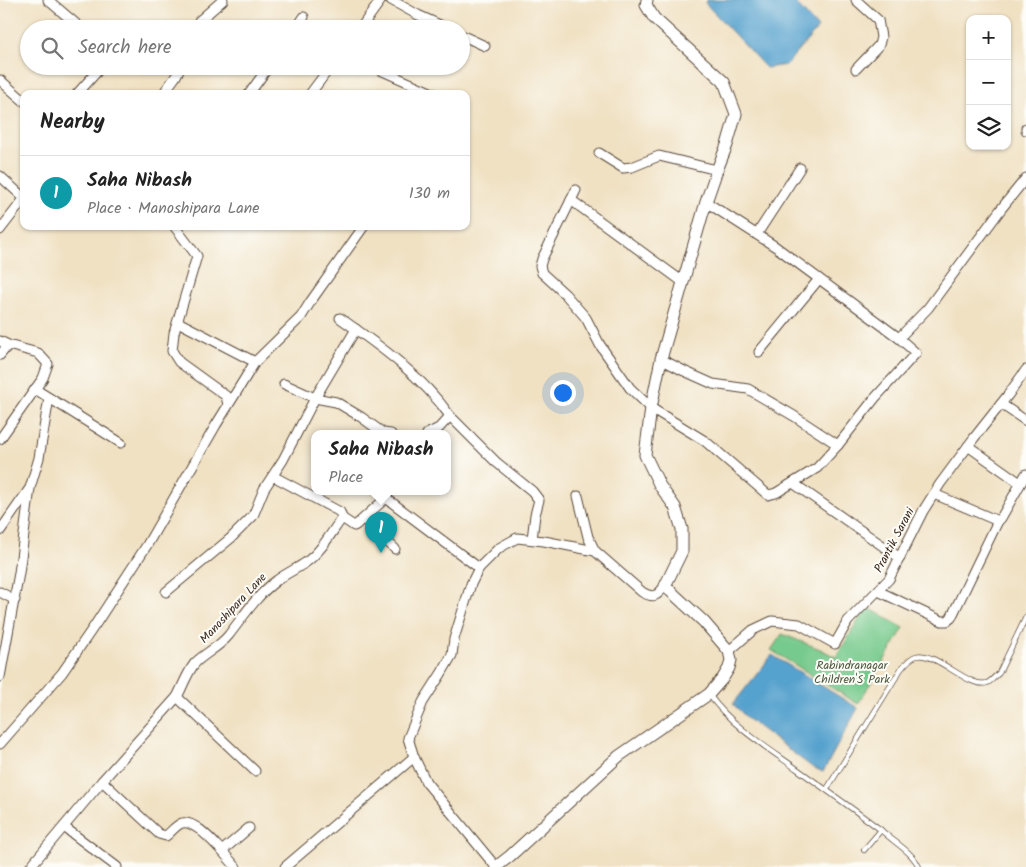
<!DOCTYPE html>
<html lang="en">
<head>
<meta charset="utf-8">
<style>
	:root { --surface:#fff; --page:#f2f2f2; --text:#222; --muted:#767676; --line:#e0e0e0; --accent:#1f6fb2 }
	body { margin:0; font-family:Kalam,sans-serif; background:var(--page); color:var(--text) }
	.controls { position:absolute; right:15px; top:15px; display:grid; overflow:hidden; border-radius:10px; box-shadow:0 1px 4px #0004 }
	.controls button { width:45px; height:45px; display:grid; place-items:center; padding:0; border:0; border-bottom:1px solid var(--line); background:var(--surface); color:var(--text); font:25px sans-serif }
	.you { position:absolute; left:562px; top:392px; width:18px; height:18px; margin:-12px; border:4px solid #fff; border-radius:50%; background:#1a73e8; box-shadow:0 0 0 8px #1a73e833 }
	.badge { display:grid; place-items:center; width:32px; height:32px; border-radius:50%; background:var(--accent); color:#fff; font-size:16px; font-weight:700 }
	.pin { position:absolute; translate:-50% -41px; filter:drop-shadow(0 1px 2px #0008) }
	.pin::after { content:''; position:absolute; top:26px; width:18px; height:15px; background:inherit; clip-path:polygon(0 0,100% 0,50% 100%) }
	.popup { position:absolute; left:311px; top:430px; width:140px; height:65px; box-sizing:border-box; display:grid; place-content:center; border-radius:10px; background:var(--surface); filter:drop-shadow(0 1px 4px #0005); font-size:16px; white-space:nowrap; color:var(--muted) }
	.popup b { font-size:19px; color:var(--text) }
	.popup::after { content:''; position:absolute; left:50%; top:100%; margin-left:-10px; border:10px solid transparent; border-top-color:var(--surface) }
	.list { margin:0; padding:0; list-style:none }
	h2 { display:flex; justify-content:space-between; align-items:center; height:65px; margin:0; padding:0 20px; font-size:21px }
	h2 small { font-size:16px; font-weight:400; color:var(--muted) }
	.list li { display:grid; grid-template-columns:32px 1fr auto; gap:15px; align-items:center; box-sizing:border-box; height:75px; padding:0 20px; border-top:1px solid var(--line) }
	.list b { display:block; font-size:19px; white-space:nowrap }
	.list p { margin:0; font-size:16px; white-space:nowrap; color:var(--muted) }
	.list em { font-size:16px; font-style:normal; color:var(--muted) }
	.icon { flex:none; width:28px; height:28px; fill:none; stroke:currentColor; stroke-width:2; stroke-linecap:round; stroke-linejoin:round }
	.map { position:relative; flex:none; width:1026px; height:867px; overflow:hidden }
	.search { position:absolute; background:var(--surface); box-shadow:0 1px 4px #0004; left:20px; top:20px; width:450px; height:55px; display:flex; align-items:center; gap:12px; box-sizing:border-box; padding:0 18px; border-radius:28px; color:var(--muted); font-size:19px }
	.panel { position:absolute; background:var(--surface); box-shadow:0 1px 4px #0004; left:20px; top:90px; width:450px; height:140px; border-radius:10px }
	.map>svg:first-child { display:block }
	.green { fill:#77ca8d; stroke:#597a56 }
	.water { fill:#56a2ce; stroke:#486676 }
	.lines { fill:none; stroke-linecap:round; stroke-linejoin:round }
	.service-casing { stroke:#564537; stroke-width:6 }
	.minor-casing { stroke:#564537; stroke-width:11 }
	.tertiary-casing { stroke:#564537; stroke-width:13 }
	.service { stroke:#fff; stroke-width:4.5 }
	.minor { stroke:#fff; stroke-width:9 }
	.tertiary { stroke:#fff; stroke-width:11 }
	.labels { text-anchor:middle; stroke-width:4; stroke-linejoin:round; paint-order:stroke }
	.street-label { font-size:12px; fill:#3b2a1e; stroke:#fdfcf7 }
	.park-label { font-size:12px; fill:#4d5a3f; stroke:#fdfcf7 }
</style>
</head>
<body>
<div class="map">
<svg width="1026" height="867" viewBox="0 0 1026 867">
	<rect width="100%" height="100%" fill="#fdfcf7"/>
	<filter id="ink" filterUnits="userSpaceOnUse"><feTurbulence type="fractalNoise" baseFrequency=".02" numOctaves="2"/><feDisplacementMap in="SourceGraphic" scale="10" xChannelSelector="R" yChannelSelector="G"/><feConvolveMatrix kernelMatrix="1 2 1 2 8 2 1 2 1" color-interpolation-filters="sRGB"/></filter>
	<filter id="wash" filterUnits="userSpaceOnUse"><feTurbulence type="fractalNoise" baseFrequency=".0096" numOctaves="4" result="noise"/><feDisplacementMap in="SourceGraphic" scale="20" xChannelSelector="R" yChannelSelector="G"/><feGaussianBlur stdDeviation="1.12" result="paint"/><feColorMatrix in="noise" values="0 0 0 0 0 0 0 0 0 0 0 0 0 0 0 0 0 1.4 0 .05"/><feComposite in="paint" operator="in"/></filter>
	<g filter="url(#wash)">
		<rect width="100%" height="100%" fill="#f0e1c3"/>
		<polygon class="green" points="867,607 904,628 858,704 771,650 782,634 820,649 836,657"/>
		<g class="water">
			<polygon points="707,0 793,0 818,28 786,65 766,68 705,3"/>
			<polygon points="772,655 858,708 823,772 812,767 749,720 733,704"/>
		</g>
	</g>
	<g filter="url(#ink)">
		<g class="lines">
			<defs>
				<g id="service">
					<path d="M 710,696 C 732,726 766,747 797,769 C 825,789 853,809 881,830 C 893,842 912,851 919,867"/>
					<path d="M 827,789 L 901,669 C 905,664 910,658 916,656 C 934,650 969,689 987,683 C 992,681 995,676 999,673 L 1026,617"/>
					<polyline points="864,850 881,830"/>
				</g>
				<g id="minor">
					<polyline points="48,0 82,29"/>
					<polyline points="391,0 418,15 449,29"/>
					<polyline points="196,29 199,21 223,0"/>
					<polyline points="296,29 304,17"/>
					<polyline points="360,29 381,0"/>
					<polyline points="461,35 485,46"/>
					<polyline points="371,66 435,94"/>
					<polyline points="856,69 879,45 881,37 878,20 856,0"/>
					<polyline points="0,80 24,101"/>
					<polyline points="77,94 102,66"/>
					<polyline points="163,94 176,76 181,66"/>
					<polyline points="249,94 269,66"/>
					<polyline points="310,94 331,66"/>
					<polyline points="1026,128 1026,130"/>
					<polyline points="599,153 623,168 632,167 659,156 717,170"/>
					<polyline points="0,176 24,198"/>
					<polyline points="576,190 542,259 540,266 542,273 565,294 586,318 600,345 630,388 651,408 705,441 768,495 776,493 817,468 838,445 794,416 748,389 713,384 684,371 661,359"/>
					<polyline points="571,200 683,282"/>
					<polyline points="706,202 776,247 899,338 916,353 875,398 838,445"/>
					<polyline points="174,226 197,256 174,333 172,351 179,362 226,396 228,405"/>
					<polyline points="0,230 24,199"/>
					<polyline points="757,234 800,168"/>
					<path d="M 340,318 C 380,346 422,376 450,416"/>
					<polyline points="178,322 255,362"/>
					<polyline points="899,338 928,308 1001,209 1026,178"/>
					<polyline points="0,341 8,345 38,353 48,364 43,378 0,439"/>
					<polyline points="759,352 819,279"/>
					<polyline points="0,355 8,345"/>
					<polyline points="284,384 315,398 336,402 361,417 383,433 391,434"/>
					<polyline points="35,389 121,443"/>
					<polyline points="1001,404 1026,421"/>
					<polyline points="427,434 439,428 450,416 496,462 532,491 539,500 535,515 532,539"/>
					<polyline points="968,446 1020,483"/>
					<polyline points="273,476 340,512 342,518"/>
					<polyline points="793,483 900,558"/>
					<polyline points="934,494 998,521 1001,518 1026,474"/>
					<polyline points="578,496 588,537 595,551"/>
					<polyline points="342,518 354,526 356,525 386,498 479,568"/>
					<polyline points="364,519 395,549"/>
					<polyline points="0,531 30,488 39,458 49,398"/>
					<polyline points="878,591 942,621 947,621 951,618 998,521"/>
					<polyline points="0,592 15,600"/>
					<polyline points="166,592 231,538 253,516 264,489 283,460 315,398 356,329"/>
					<polyline points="729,651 753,630 772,621 799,624 835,644 848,621 889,579 923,511 940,484 974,438 1008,395 1026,370"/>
					<polyline points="0,677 19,573 30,488"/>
					<polyline points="177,697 255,771"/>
					<polyline points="0,744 62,673 95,625 147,545 216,425 255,362 301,317 311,301 364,226"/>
					<path d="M 102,781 L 159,834 L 166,836 C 171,832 176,825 182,823 C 195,820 214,843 222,851"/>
					<polyline points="64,827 117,867"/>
					<path d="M 30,867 L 102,781 L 177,697 C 183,686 187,673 195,663 C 205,653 219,647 228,636 C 243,617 256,596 276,581 C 285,574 296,569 305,563 C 321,552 331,533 342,518"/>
					<polyline points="236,867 222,851 249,828"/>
					<polyline points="285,867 414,757"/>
					<path d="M 496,867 L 426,782 L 414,757 L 408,738 L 423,702 L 441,674 L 452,655 L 454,639 L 471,584 L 479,568 L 499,548 L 517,538 L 544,541 L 595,551 L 642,592 C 654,599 657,596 665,586"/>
				</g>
				<polyline id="tertiary" points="496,867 510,856 619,756 709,694 723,678 729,668 731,660 729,651 704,622 665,586 682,551 682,529 675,507 660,486 645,455 651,408 661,359 706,202 717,170 727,145 736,114 724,82 654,18 646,5 647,0"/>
			</defs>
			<use href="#service" class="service-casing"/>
			<use href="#minor" class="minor-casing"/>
			<use href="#tertiary" class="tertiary-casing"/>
			<use href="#service" class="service"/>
			<use href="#minor" class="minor"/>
			<use href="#tertiary" class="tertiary"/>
		</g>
	</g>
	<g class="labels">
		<g class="street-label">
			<text transform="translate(894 540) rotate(-62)" y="4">Prantik Sarani</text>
			<text transform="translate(233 608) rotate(-47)" y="4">Manoshipara Lane</text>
		</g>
		<g class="park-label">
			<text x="852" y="669">Rabindranagar<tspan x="852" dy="14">Children'S Park</tspan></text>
		</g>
	</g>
</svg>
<div class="controls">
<button>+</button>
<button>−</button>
<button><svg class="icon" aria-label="layers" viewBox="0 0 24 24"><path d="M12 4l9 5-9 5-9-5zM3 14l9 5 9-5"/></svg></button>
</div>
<div class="you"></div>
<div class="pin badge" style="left:381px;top:553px;background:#0f9aa8">1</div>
<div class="popup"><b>Saha Nibash</b>Place</div>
<div class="search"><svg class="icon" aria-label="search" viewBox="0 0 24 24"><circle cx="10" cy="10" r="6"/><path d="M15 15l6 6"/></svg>Search here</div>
<section class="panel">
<h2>Nearby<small></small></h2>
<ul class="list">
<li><span class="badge" style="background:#0f9aa8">1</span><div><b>Saha Nibash</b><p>Place · Manoshipara Lane</p></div><em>130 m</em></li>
</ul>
</section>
</div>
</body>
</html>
